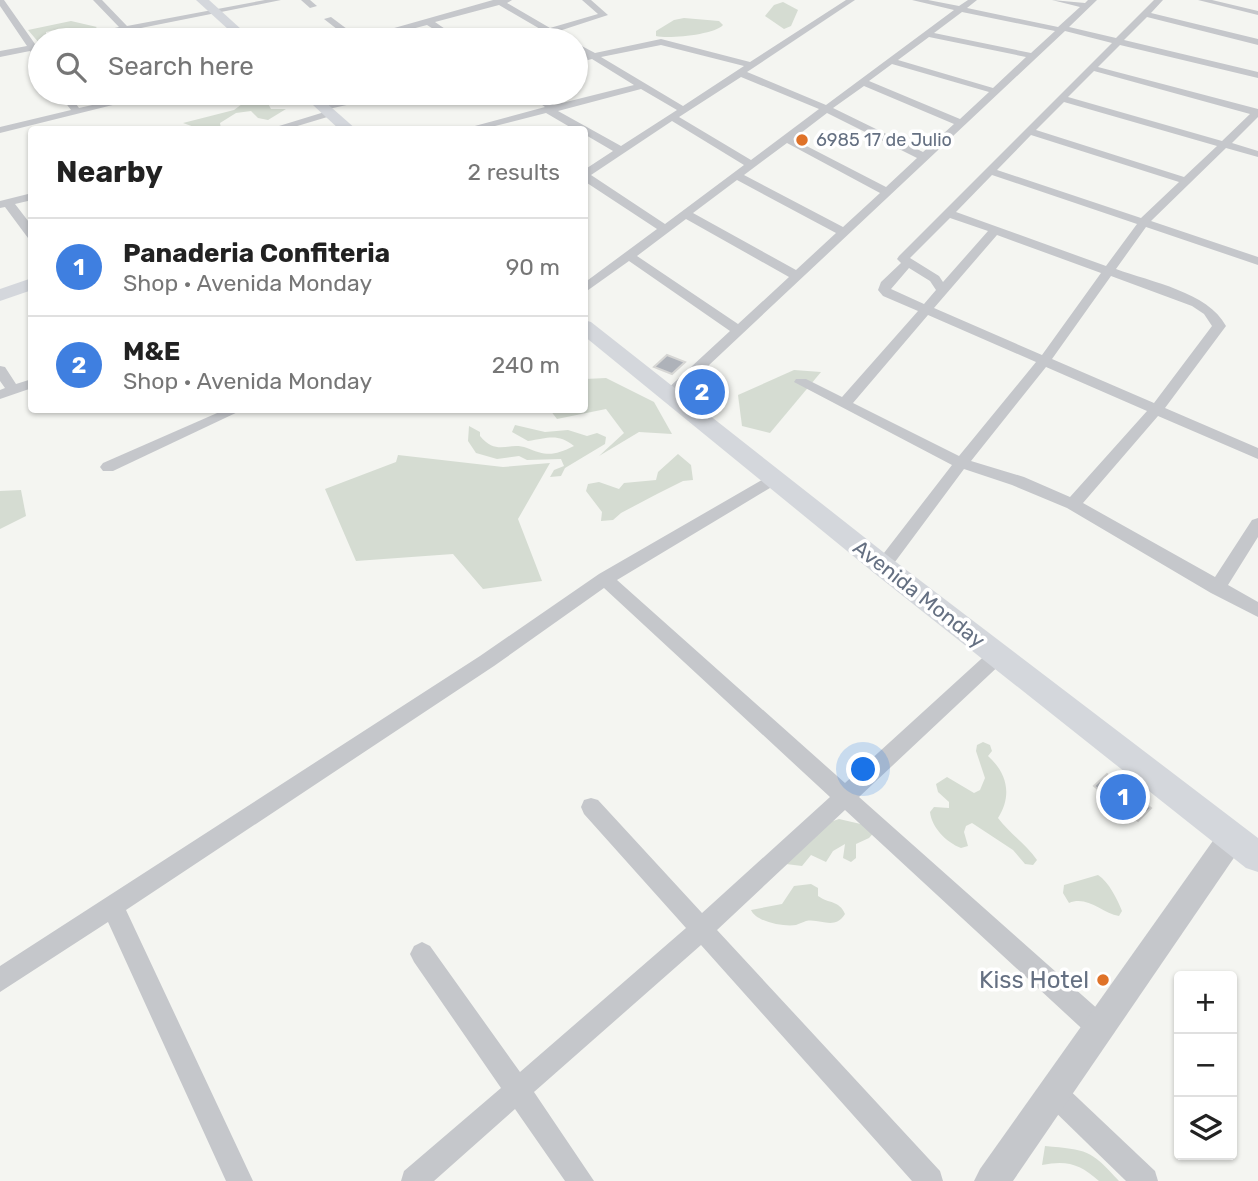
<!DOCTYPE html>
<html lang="en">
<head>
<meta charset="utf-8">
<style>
	:root { --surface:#fff; --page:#f6f6f6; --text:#222; --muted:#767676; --line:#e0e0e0; --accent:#1a73e8 }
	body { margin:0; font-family:Rubik,sans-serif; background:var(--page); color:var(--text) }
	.controls { position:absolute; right:21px; bottom:21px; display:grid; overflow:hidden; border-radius:7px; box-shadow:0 2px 5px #0004 }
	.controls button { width:63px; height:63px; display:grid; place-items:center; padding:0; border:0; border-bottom:2px solid var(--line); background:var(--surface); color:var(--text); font:35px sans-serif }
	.you { position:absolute; left:864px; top:770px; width:24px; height:24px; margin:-18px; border:5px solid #fff; border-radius:50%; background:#1a73e8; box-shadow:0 0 0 10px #1a73e833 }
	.badge { display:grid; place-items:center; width:46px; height:46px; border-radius:50%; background:var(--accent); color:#fff; font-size:23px; font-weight:700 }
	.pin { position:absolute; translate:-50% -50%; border:4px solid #fff; box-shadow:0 2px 7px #0006 }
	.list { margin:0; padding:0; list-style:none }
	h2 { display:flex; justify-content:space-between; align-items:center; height:91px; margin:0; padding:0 28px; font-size:30px }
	h2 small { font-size:23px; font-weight:400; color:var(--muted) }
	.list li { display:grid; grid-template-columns:46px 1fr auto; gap:21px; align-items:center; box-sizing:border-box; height:98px; padding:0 28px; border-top:2px solid var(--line) }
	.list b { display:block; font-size:26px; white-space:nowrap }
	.list p { margin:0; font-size:23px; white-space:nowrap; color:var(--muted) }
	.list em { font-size:23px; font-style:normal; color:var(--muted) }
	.icon { flex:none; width:38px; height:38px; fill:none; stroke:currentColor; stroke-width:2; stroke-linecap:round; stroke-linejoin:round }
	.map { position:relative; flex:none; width:1258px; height:1181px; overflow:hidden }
	.search { position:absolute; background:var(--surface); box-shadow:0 2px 5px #0004; left:28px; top:28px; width:560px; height:77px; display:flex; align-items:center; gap:18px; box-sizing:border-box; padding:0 24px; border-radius:38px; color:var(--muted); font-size:26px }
	.panel { position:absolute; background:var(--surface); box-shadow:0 2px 5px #0004; left:28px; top:126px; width:560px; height:287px; border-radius:7px }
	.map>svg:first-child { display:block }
	.green { fill:#d5dcd2 }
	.building { fill:#aeb2b9; stroke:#d6d6d4; stroke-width:2 }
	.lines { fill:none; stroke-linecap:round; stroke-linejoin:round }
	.minor { fill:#c5c7cb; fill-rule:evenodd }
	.tertiary { fill:#c5c7cb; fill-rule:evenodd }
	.secondary { fill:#d4d7dc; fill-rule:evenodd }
	.poi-dot { fill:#df7228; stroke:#fff; stroke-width:2.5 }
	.labels { text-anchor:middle; stroke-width:7; stroke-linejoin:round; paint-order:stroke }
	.far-poi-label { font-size:18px; fill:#657082; stroke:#fff; text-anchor:start }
	.street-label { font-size:21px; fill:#657082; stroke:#fff }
	.near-poi-label { font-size:24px; fill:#657082; stroke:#fff; text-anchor:end }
</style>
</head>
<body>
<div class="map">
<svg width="1258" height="1181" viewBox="0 0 1258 1181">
	<rect width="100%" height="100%" fill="#f4f5f1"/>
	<g class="green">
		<polygon points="783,2 798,10 791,26 784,29 765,16 774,5"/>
		<path d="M 684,18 L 719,21 L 723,25 C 714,35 668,39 656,36 L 656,31 L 674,20 Z"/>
		<path d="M 71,21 L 97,27 C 82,38 77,29 63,29 C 58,29 51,31 46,32 L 46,37 L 57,36 L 60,40 L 40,40 L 40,44 L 28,30 Z"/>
		<path d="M 233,93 C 255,93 261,88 271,109 L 286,109 L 268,120 L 258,118 L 251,111 L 236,113 L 220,123 L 221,129 L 240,129 L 200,129 L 183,123 L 234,110 L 246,101 L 238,98 L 222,104 L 206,105 Z"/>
		<polygon points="794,370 821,372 770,433 742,426 738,395"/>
		<polygon points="606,378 654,402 672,434 639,432 599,456 624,433 606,409 557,419 550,410 584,410 585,379"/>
		<path d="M 515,425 L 545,432 L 568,430 L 587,436 L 597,433 L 606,437 L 605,444 L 565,468 L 561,476 L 550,477 L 554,470 L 564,466 L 561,459 L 527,460 L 519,456 L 497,459 L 476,453 L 468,441 L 469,426 L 480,432 L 480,436 C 498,457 508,441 527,448 C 546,456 554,456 574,446 C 558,433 548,438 528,441 L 512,432 Z"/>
		<polygon points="678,454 691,465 693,480 683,481 657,494 621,513 613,520 601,521 602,512 586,491 588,484 599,482 619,489 624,483 656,480 658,472"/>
		<polygon points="398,455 503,467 550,463 518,519 542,581 483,589 453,554 356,561 325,489 396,462"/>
		<polygon points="21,490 26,516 0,529 0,491"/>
		<path d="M 983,742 L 990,745 L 992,751 L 988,756 C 1008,774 1012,796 998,818 C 1010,834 1026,844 1037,860 L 1033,865 L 1025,864 L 1013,850 L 972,823 L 966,826 L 964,832 L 968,846 L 961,848 C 946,842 932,828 930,812 L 934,807 L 949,808 L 949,802 L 938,792 L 936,784 L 947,777 L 974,793 L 980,790 L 985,778 L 976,751 L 977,745 Z"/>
		<polygon points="839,819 878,828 869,838 856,844 856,858 851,862 843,858 845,844 833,851 826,862 811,855 802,866 786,864 824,824"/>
		<path d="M 1098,875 C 1109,882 1117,899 1122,911 L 1119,916 C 1102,913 1087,895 1069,903 L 1063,893 L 1064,885 Z"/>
		<path d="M 811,884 L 818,888 L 818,896 C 829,904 839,900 845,914 C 834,931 821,918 806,921 C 803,922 799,924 796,925 C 784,927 756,922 751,910 L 782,904 L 794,886 Z"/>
		<path d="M 1045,1146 C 1087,1150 1090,1149 1119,1181 L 1099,1181 C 1080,1164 1067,1160 1042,1165 Z"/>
	</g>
	<g class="building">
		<polygon points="667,355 685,362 672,374 654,367"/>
		<polygon points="1107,774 1151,808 1138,821 1094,786"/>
	</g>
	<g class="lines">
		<g class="minor">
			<polygon points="0,0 4,0 35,44 40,43 40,49 38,49 40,62 30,51 0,57 0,51 27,46 0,6"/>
			<polygon points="93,0 102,0 127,26 265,0 281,0 131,30 140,40 131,40 123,32 80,40 64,40 119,27"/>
			<polygon points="301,0 310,0 317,6 310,8"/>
			<polygon points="493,0 512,0 507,3 550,28 598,14 582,0 591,0 608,15 556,32 563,37 559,40 499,5 435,22 461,40 451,40 427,25 369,40 351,40 324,19 331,17 359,38"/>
			<path d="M 846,0 L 855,0 L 747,72 L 826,105 L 954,10 L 912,0 L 928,0 L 959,6 L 968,0 L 977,0 L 967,8 L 1058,27 L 1080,7 L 1052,0 L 1085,3 L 1088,0 L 1097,0 L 1069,27 L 1116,38 L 1154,0 L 1163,0 L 1151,13 L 1258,39 L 1258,45 L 1147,17 L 1124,40 L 1258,72 L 1258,78 L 1120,45 L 1098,67 L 1258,109 L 1258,117 L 1232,143 L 1258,151 L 1258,157 L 1226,148 L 1151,221 L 1258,257 L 1258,265 L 1146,227 L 1116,269 C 1151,282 1208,292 1226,326 L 1165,408 L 1258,448 L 1258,459 L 1158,416 L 1083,503 L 1215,577 L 1252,520 L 1258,518 L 1258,537 L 1228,585 L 1258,602 L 1258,617 L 1211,593 L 1067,508 L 1012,485 L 964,469 L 889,570 L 877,570 L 874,566 L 877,562 L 952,465 L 794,382 L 796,379 L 806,379 L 842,397 L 918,311 L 883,296 L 878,290 L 881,282 L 901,263 L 897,259 L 899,256 L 1112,43 L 1065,31 L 675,397 L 670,398 L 663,394 L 665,391 L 730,331 L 629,261 L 584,293 L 584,283 L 657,229 L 584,181 L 584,170 L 613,151 L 584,134 L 584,130 L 575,130 L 546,113 L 479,130 L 460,130 L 545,107 L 525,93 L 536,93 L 554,105 L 634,85 L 592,59 L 576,63 L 576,57 L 585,55 L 576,50 L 576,43 L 595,53 L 661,39 L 750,62 ZM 962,12 L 1055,31 L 1031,53 L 934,33 ZM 929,37 L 1026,57 L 993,88 L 898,60 ZM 661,45 L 744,66 L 683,106 L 601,57 ZM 892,64 L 989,92 L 960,119 L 869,81 ZM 1094,71 L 1250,114 L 1222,141 L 1068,97 ZM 741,77 L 819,109 L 751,160 L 679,117 ZM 864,86 L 954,124 L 923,152 L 833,108 ZM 641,89 L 677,110 L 621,146 L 558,111 ZM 1064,102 L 1217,146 L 1184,177 L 1036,130 ZM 827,113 L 917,158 L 886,187 L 793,139 ZM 672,121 L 744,165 L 665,224 L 591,175 ZM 1031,135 L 1179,182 L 1141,218 L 997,170 ZM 787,143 L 880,193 L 843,227 L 744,175 ZM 992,175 L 1137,224 L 1106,266 L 956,212 ZM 737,180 L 836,233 L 796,270 L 693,213 ZM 950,218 L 988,231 L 943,282 L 939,276 L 910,258 ZM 686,219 L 789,277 L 738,324 L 637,256 ZM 997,235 L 1101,273 L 1042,355 L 934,308 ZM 909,268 L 930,281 L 936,290 L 924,304 L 891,289 ZM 1111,276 L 1192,306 L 1204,314 L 1212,326 L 1154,403 L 1052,359 ZM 928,315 L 1036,362 L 959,456 L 853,403 ZM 1046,367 L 1147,411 L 1070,497 L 1024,477 L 971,461 Z"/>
			<polygon points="1198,0 1212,0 1258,11 1258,15"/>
			<polygon points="58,93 68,93 79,108 145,93 161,93 0,133 0,127 71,110"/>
			<polygon points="383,93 401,93 324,110 319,107"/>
			<polygon points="331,110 336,113 334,115 284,130 266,130"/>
			<polygon points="32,193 32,200 15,204 32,226 32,238 28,238 5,207 0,208 0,201"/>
			<polygon points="0,366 5,367 16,384 32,379 32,388 0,399 0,390 5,388 0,381"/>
			<polygon points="224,410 242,410 113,471 103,471 100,467 103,463"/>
			<polygon points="774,473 780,474 782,478 780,482 617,580 845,783 991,650 998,648 1005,650 1007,655 1005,660 859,797 1109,1019 1112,1028 1109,1037 1100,1040 1091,1037 845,810 717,930 940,1171 943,1181 912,1181 701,945 534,1092 594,1181 565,1181 515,1109 434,1181 401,1181 404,1171 501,1088 414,962 410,954 414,946 422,942 430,946 520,1072 686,928 584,814 581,807 584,800 591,798 598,800 702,913 830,797 604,588 494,666 126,910 253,1181 226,1181 108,922 0,992 0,966 480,656 599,574"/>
			<polygon points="1054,1080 1063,1084 1155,1171 1158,1181 1126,1181 1045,1102 1041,1093 1045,1084"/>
		</g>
		<polygon class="tertiary" points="1232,824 1242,828 1246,837 1242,846 1013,1181 974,1181 980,1169 1222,828"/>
		<g class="secondary">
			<polygon points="196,0 209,0 253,40 240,40"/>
			<polygon points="300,93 315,93 357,130 340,130"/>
			<polygon points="32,278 32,290 0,301 0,289"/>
			<polygon points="584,320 591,322 892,559 1258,838 1258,872 1246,868 874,573 584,336"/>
		</g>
	</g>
	<g class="poi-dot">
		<circle cx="802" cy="140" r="7"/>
		<circle cx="1103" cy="980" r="7"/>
	</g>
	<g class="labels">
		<g class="far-poi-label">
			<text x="816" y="146">6985 17 de Julio</text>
		</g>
		<g class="street-label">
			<text transform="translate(919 594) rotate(38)" y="7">Avenida Monday</text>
		</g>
		<g class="near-poi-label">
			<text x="1089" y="988">Kiss Hotel</text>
		</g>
	</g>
</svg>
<div class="controls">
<button>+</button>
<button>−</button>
<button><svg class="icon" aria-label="layers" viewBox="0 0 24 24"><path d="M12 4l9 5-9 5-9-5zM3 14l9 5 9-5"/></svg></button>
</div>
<div class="you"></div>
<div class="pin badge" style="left:1123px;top:797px;background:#3f7fe0">1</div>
<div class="pin badge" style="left:702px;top:392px;background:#3f7fe0">2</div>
<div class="search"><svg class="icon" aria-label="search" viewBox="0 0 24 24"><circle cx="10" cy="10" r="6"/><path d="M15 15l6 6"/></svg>Search here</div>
<section class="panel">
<h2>Nearby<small>2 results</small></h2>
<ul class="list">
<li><span class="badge" style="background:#3f7fe0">1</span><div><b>Panaderia Confiteria</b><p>Shop · Avenida Monday</p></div><em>90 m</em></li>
<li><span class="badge" style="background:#3f7fe0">2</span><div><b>M&amp;E</b><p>Shop · Avenida Monday</p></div><em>240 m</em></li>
</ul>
</section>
</div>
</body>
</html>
